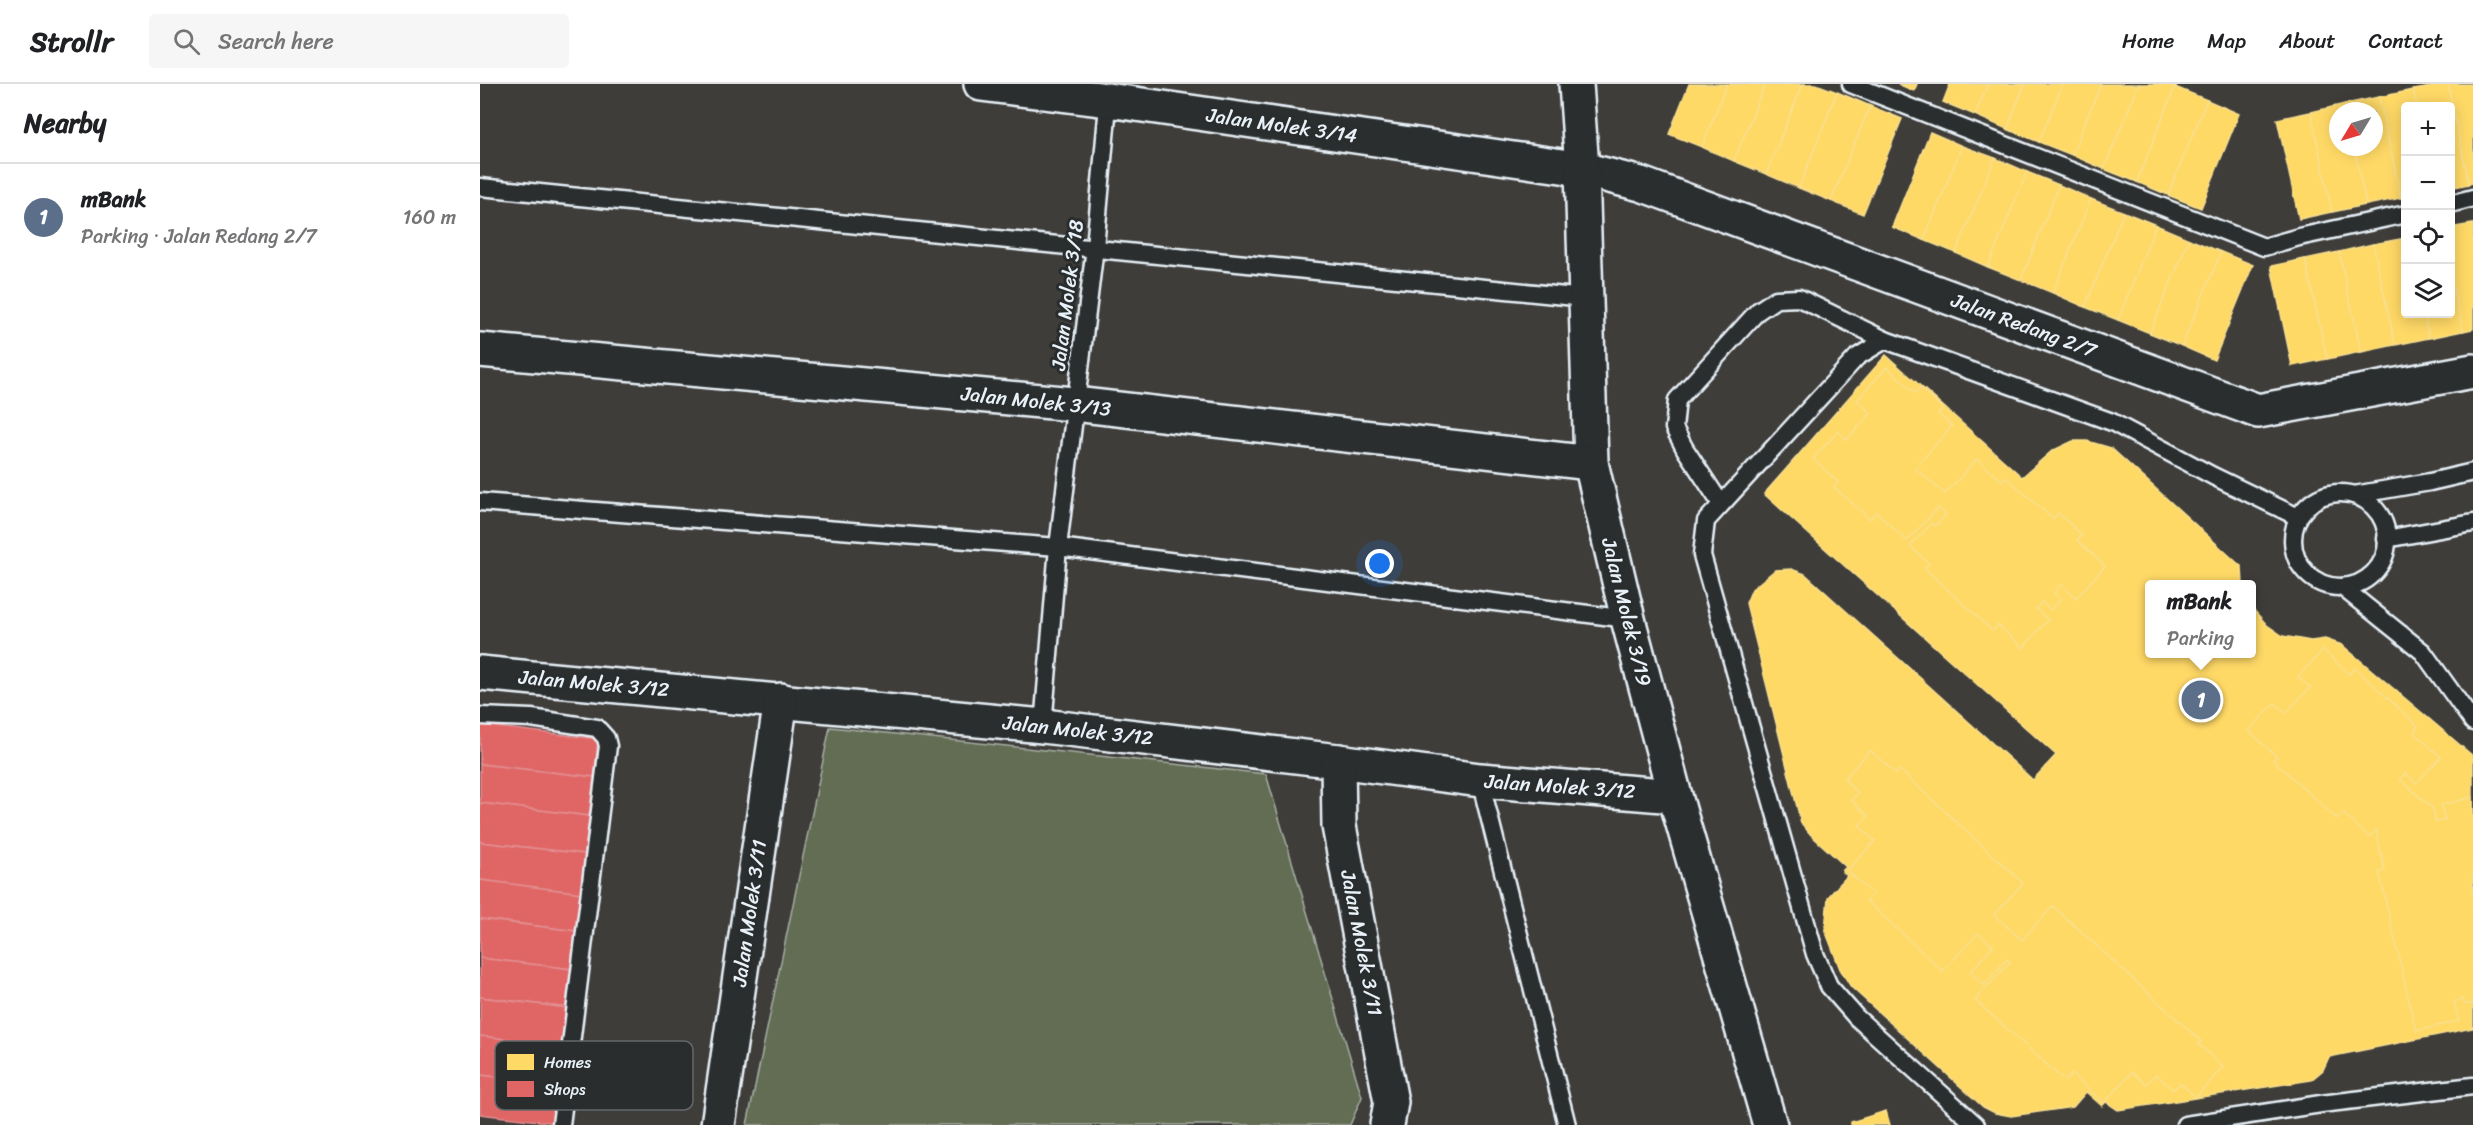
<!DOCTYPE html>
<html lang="en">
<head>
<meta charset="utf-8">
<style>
	:root { --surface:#fff; --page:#f6f6f6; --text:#202124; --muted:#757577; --line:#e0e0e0; --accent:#2563eb }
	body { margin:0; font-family:Sriracha,sans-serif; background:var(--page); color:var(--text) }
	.controls { position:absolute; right:18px; top:18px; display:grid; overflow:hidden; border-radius:6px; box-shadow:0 3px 15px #0003 }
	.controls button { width:54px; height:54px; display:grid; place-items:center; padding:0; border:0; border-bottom:2px solid var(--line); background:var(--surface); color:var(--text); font:30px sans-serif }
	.compass { position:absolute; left:1849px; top:18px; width:54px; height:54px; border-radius:50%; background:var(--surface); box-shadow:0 3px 15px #0003; rotate:232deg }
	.you { position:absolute; left:900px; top:480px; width:21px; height:21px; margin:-15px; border:4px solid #fff; border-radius:50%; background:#1a73e8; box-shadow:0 0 0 9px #1a73e833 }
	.badge { display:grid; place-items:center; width:39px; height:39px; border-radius:50%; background:var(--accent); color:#fff; font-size:20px; font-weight:700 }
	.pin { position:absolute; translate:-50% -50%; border:3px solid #fff; box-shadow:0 2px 6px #0006 }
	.popup { position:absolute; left:1665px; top:496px; width:111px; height:78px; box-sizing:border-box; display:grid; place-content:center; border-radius:6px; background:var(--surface); filter:drop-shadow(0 2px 4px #0005); font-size:20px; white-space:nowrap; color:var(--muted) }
	.popup b { font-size:22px; color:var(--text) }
	.popup::after { content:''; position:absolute; left:50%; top:100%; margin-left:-12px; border:12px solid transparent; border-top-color:var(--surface) }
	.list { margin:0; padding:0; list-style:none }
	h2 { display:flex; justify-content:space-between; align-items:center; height:78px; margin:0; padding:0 24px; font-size:26px }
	h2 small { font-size:20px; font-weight:400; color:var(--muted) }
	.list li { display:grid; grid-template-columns:39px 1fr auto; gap:18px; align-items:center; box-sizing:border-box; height:108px; padding:0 24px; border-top:2px solid var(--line) }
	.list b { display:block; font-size:22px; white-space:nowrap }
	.list p { margin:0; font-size:20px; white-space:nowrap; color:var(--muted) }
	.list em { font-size:20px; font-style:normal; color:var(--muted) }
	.icon { flex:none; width:33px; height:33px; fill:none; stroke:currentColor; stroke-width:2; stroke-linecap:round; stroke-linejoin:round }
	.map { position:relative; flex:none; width:1993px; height:1041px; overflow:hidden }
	header { display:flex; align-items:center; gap:36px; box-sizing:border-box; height:84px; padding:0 30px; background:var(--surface); border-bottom:2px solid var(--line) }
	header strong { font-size:28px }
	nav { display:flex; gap:33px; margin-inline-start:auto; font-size:21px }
	.search { width:420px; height:54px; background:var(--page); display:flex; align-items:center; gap:15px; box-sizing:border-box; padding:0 21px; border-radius:6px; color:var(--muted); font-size:22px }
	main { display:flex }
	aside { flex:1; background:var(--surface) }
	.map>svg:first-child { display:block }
	.green { fill:#646d53; stroke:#a6afa6; stroke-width:1.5 }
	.homes { fill:#ffd966; stroke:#f8e092; stroke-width:1.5 }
	.shops { fill:#e06666; stroke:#e29092; stroke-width:1.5 }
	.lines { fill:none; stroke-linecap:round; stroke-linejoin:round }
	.lane-casing { stroke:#e8f1f8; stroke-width:21 }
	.street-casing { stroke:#e8f1f8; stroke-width:38 }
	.lane { stroke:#2a2d2e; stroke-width:16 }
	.street { stroke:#2a2d2e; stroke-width:33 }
	.labels { text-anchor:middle; stroke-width:6; stroke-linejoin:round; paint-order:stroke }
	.street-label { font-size:20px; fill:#e8f1f8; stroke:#2a2d2e }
	.key { fill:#2a2d2e; stroke:#63686b; stroke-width:1.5 }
	.key-label { font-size:16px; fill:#e8f1f8 }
</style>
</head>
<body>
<header>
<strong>Strollr</strong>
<div class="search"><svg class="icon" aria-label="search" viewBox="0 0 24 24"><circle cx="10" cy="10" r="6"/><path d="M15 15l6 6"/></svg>Search here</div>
<nav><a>Home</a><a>Map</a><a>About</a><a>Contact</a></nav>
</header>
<main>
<aside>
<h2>Nearby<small></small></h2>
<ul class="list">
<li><span class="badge" style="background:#5c6f8a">1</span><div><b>mBank</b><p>Parking · Jalan Redang 2/7</p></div><em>160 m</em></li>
</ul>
</aside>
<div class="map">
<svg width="1993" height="1041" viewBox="0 0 1993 1041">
	<rect width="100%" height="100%" fill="#3f3d3a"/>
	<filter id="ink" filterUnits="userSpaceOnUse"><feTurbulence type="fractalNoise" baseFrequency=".0167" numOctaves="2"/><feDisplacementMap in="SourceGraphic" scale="12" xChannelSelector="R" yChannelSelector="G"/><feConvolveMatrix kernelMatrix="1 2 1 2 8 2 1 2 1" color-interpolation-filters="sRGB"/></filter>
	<g filter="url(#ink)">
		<polygon class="green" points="350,643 786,690 882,1013 870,1041 267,1041"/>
		<g class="homes">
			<polygon points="1209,0 1247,0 1222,63 1189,50"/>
			<polygon points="1247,0 1285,0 1254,77 1222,63"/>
			<polygon points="1285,0 1323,0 1286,90 1254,77"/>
			<polygon points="1323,0 1336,0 1357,8 1319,104 1286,90"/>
			<polygon points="1418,0 1437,0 1434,7"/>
			<polygon points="1470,0 1508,0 1495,31 1463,18"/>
			<polygon points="1508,0 1545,0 1527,45 1495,31"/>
			<polygon points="1545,0 1583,0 1559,58 1527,45"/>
			<polygon points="1583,0 1621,0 1592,71 1559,58"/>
			<polygon points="1621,0 1659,0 1624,85 1592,71"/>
			<polygon points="1659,0 1688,0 1695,3 1657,98 1624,85"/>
			<polygon points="1968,0 1989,100 1970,104 1970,22 1937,22 1933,6"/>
			<polygon points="1968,0 1993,0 1993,99 1989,100"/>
			<polygon points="1695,3 1727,16 1688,111 1657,98"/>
			<polygon points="1933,6 1937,22 1926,22 1926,113 1921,114 1899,13"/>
			<polygon points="1357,8 1390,22 1351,117 1319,104"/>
			<polygon points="1899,13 1921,114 1886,121 1874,63 1894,63 1894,27 1866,27 1865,20"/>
			<polygon points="1727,16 1759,30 1721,124 1688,111"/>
			<polygon points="1865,20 1866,27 1858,27 1858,63 1874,63 1886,121 1852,128 1831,28"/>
			<polygon points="1390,22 1422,35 1383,130 1351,117"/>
			<polygon points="1831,28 1852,128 1819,135 1797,35"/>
			<polygon points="1450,48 1482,62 1444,156 1412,143"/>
			<polygon points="1482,62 1515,74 1476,169 1444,156"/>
			<polygon points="1515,74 1547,88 1508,183 1476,169"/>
			<polygon points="1547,88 1579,101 1541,196 1508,183"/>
			<polygon points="1579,101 1611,115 1573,209 1541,196"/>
			<polygon points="1611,115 1644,128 1605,223 1573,209"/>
			<polygon points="1644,128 1676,141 1638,236 1605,223"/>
			<polygon points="1993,140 1993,245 1983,247 1970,190 1970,144"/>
			<polygon points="1676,141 1709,155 1670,249 1638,236"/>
			<polygon points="1926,154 1926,230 1944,230 1949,254 1915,261 1893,160"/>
			<polygon points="1709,155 1741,168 1702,262 1670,249"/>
			<polygon points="1893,160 1915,261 1881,268 1859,168"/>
			<polygon points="1741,168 1773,181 1734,276 1702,262"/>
			<polygon points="1859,168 1881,268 1847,275 1825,175"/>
			<polygon points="1825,175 1847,275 1812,282 1791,182"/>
			<polygon points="1970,190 1983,247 1949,254 1944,230 1970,230"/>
			<polygon points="1406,271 1542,393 1572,367 1593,357 1607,357 1631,364 1762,483 1763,500 1670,500 1670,570 1772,570 1772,524 1787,541 1803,552 1831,557 1845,555 1862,561 1993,672 1993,944 1849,973 1843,986 1831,996 1638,1026 1626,1018 1622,1022 1606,1008 1593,1023 1531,1032 1515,1029 1503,1023 1371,903 1360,885 1345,846 1348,813 1367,792 1362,787 1366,783 1331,751 1321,739 1266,519 1272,505 1295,486 1311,485 1325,490 1553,696 1576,671 1284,410"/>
			<polygon points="1407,283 1435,309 1440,304 1463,325 1458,330 1472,342 1435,384 1465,410 1497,375 1522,397 1526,393 1573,435 1578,429 1602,451 1597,456 1625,482 1596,514 1581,500 1574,509 1581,515 1571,526 1562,518 1556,525 1568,536 1543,564 1518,541 1513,547 1444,484 1449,480 1430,462 1452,439 1455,442 1466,431 1458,424 1427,457 1396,428 1390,435 1354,403 1358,398 1333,375 1358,347 1367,356 1391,329 1377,316"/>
			<polygon points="1843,566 1869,590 1875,584 1938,642 1934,648 1961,673 1936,699 1925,689 1920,695 1953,725 1955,738 1965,736 1961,721 1993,713 1993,919 1985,921 1983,915 1974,918 1979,937 1936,947 1899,788 1905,787 1896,746 1889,753 1863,729 1857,735 1793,676 1797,673 1769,647 1795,619 1806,629 1830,603 1818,593"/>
			<polygon points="1390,666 1416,690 1420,686 1543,799 1514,831 1542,856 1573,822 1721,957 1718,960 1743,983 1716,1013 1700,999 1693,1006 1676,990 1666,1000 1652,988 1624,1019 1592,990 1585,997 1495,916 1530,878 1527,875 1504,901 1490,888 1513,862 1498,849 1463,887 1387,817 1393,810 1367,787 1395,757 1379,742 1388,732 1371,716 1378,709 1364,695"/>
			<polygon points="1406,1027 1410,1041 1371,1041 1371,1038"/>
		</g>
		<g class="shops">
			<polygon points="0,641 118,655 114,693 0,680"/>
			<polygon points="0,680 114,693 109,732 0,719"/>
			<polygon points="0,719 109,732 105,770 0,758"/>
			<polygon points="0,758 105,770 101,809 0,796"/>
			<polygon points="0,796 101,809 96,847 0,835"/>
			<polygon points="0,835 96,847 92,885 0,874"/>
			<polygon points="0,874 92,885 88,924 0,913"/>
			<polygon points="0,913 88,924 83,962 0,952"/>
			<polygon points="0,952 83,962 79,1000 0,991"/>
			<polygon points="0,991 79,1000 75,1039 0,1030"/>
		</g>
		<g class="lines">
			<defs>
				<g id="lane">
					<polyline points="1371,0 1784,163 1819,153 1926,130"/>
					<polyline points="0,103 1105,214"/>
					<polyline points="1970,120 1993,114"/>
					<circle cx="1860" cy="456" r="47"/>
					<polyline points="1874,411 1950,398 1993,388"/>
					<polyline points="0,418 578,463 1148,535"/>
					<polyline points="1241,420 1205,365 1194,344 1197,316 1278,227 1296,215 1319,214 1405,256"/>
					<polyline points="1906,455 1993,439"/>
					<polyline points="1862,503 1943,568 1993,638"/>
					<polyline points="0,632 51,634 117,644 126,654 128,662 81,1041"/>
					<polyline points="563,642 578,463 615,163 629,10"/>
					<polyline points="1000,696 1087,1041"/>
					<polyline points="1496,1041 1376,933 1349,902 1335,870 1222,471 1226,437 1377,273 1405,256 1632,338 1733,392 1818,433"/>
					<polyline points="1705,1041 1841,1020 1993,1002"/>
				</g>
				<g id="street">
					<polyline points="501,0 628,16 1102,85 1161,100 1778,327 1993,287"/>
					<polyline points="1096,0 1102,85 1111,379 1148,535 1195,712 1290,1041"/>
					<polyline points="0,266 594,320 1111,379"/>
					<polyline points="0,589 563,642 858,677 1000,696 1195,712"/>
					<polyline points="858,677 859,742 911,1018 907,1041"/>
					<polyline points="238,1041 301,616"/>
				</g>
			</defs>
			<use href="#lane" class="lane-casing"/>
			<use href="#street" class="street-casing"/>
			<use href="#lane" class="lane"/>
			<use href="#street" class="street"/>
		</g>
	</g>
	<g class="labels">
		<g class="street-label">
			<text transform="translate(802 41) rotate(8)" y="7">Jalan Molek 3/14</text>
			<text transform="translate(587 211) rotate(-83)" y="7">Jalan Molek 3/18</text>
			<text transform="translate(1544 241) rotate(20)" y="7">Jalan Redang 2/7</text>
			<text transform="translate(556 317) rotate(6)" y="7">Jalan Molek 3/13</text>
			<text transform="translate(1147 528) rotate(76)" y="7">Jalan Molek 3/19</text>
			<text transform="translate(114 599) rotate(5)" y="7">Jalan Molek 3/12</text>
			<text transform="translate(598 646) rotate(6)" y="7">Jalan Molek 3/12</text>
			<text transform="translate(1080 702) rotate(4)" y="7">Jalan Molek 3/12</text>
			<text transform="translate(269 829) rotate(-82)" y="7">Jalan Molek 3/11</text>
			<text transform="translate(882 859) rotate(79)" y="7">Jalan Molek 3/11</text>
		</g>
	</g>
	<rect x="15" y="957" width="198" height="69" rx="9" class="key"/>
	<rect x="27" y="970" width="27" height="16" fill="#ffd966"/>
	<rect x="27" y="997" width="27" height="16" fill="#e06666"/>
	<g class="key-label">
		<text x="64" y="984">Homes</text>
		<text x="64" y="1011">Shops</text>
	</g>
</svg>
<div class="controls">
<button>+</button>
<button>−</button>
<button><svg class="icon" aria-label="locate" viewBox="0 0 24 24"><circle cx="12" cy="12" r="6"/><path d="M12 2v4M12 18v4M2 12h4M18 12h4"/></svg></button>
<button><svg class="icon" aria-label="layers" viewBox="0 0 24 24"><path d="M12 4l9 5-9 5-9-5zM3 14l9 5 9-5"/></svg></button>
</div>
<svg class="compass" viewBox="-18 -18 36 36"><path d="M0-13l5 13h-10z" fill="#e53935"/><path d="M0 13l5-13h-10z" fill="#757577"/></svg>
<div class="you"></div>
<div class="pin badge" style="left:1721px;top:616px;background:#5c6f8a">1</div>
<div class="popup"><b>mBank</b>Parking</div>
</div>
</main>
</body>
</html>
